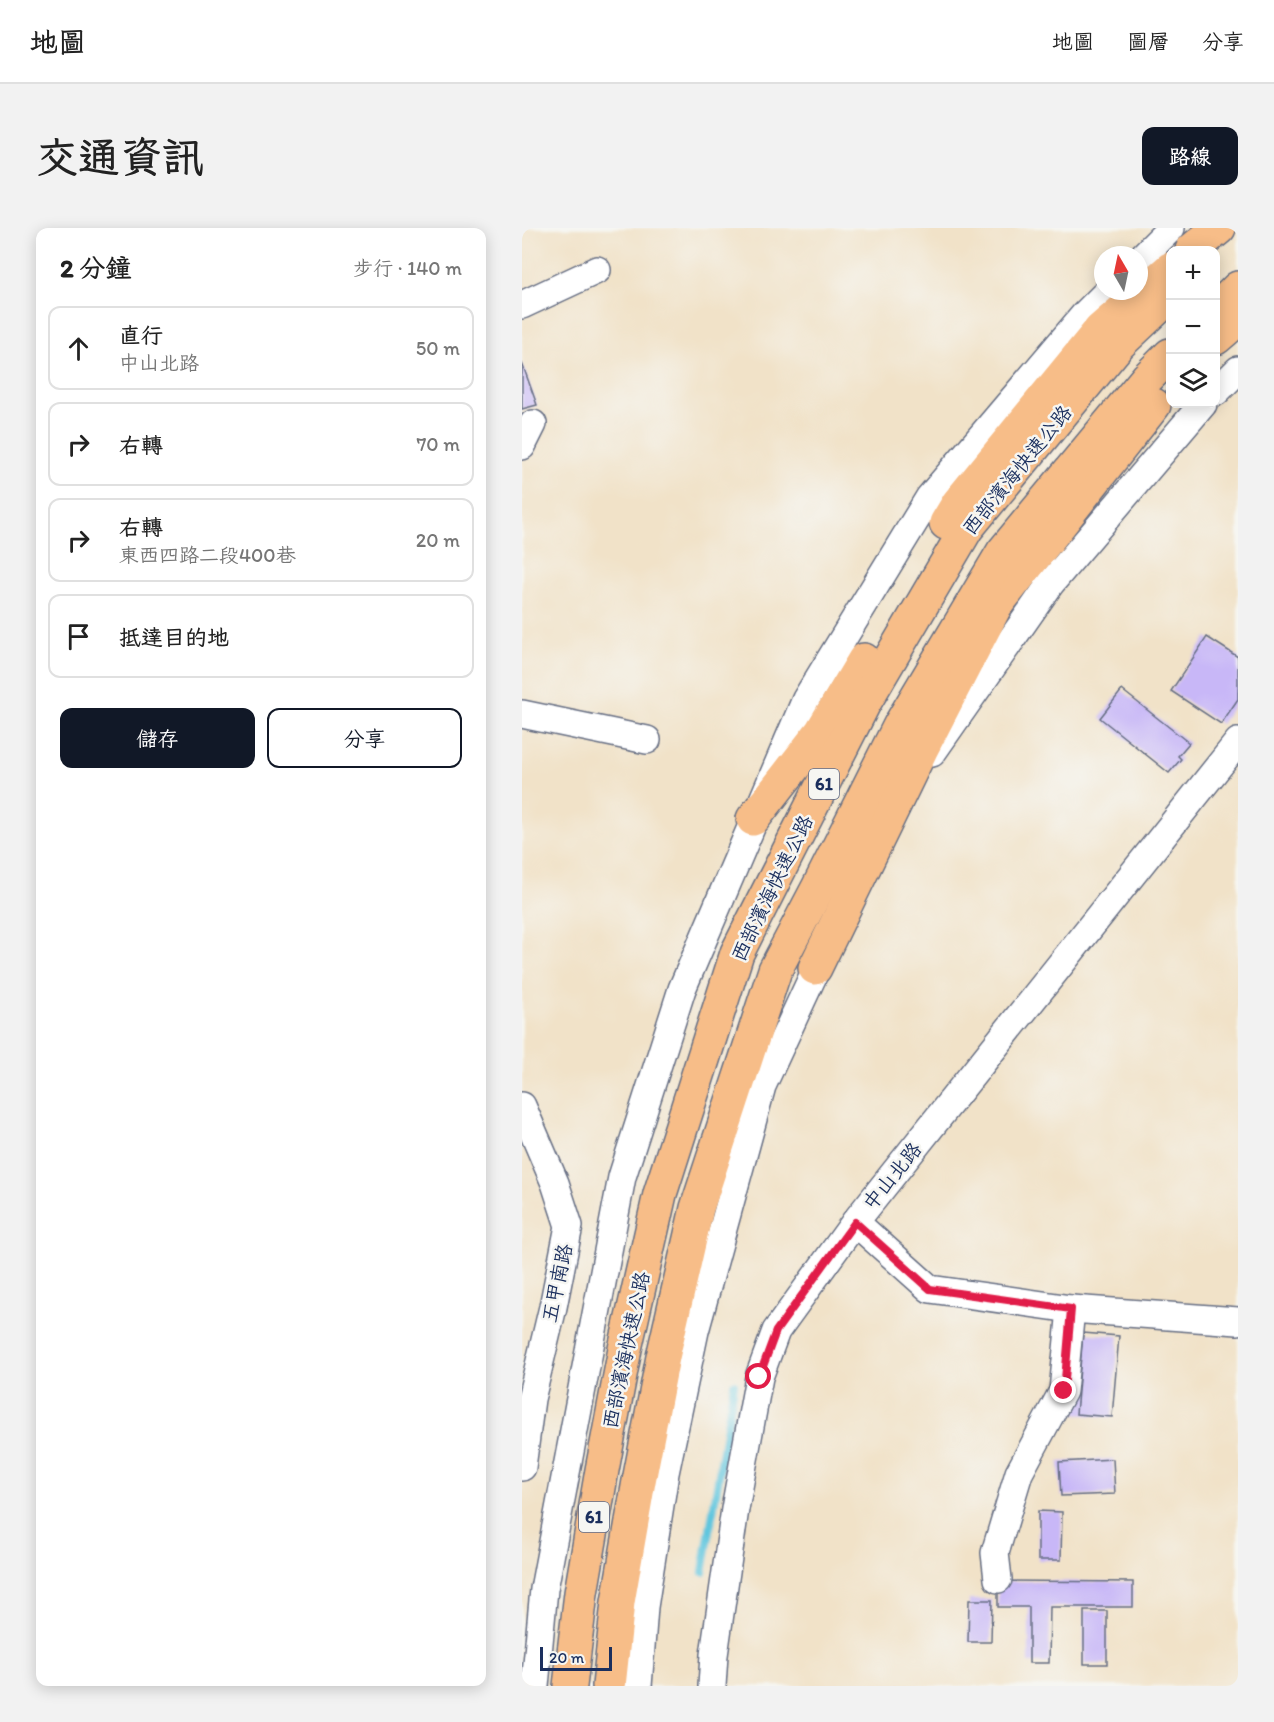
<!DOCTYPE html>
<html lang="zh-TW">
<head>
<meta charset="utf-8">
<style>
	:root { --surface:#fff; --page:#f2f2f2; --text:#222; --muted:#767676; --line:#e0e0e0; --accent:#111827 }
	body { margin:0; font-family:Itim,"LXGW WenKai TC",sans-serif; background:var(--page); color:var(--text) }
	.controls { position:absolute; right:18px; top:18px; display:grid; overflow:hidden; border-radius:12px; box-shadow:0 3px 15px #0003 }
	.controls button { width:54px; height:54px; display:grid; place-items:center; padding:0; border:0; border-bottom:2px solid var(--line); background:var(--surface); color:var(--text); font:30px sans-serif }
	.compass { position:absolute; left:572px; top:18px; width:54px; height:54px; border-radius:50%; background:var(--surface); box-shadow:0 3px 15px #0003; rotate:351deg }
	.scale { position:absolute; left:18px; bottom:15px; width:72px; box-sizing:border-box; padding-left:6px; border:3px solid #1b2f5e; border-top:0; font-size:16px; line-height:21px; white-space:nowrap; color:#1b2f5e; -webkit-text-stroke:4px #f6f6f2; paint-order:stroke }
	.stop { position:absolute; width:18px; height:18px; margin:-14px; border:4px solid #e11d48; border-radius:50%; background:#fff }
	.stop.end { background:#e11d48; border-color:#fff; box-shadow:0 2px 6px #0008 }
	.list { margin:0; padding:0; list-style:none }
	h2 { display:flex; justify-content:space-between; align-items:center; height:78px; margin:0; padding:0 24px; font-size:26px }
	h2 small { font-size:20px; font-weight:400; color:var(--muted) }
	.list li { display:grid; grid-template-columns:39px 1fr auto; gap:18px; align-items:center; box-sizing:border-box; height:84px; margin:0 12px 12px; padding:0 12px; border:2px solid var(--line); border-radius:12px }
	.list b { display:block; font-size:22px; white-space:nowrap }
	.list p { margin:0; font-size:20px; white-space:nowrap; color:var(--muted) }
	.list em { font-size:20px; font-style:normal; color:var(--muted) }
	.actions { display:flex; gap:12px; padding:18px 24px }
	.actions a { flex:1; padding:14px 0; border:2px solid var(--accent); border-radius:12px; text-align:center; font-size:21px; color:var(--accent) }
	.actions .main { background:var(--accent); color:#fff }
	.icon { flex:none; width:33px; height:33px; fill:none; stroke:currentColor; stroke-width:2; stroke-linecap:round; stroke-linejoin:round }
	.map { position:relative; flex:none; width:716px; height:1458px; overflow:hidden; border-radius:12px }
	header { display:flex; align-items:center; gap:36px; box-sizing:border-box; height:84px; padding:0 30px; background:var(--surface); border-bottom:2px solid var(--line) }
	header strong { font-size:28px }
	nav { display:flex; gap:33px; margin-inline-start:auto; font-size:21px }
	.intro { display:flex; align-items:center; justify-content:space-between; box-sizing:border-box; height:144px; padding:0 36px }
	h1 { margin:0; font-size:42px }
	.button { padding:15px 27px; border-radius:12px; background:var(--accent); color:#fff; font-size:21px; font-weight:700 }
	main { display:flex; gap:36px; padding:0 36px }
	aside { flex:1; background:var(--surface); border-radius:12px; box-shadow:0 3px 15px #0003 }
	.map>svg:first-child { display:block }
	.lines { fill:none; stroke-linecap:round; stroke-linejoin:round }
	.stream { stroke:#61c6de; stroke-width:8 }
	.building { fill:#c8b7f7 }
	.minor-casing { stroke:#666e83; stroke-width:30 }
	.highway-casing { stroke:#666e83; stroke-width:36 }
	.minor { stroke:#fff; stroke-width:27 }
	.highway { stroke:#f7bd88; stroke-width:33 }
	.route { stroke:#e11d48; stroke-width:8 }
	.labels { text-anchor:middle; stroke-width:5; stroke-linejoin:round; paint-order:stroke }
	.shield { fill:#f6f6f2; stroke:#5d6b8a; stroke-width:1.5 }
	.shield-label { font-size:18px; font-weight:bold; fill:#1b2f5e }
	.street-label { font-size:20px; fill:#1b2f5e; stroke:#f6f6f2 }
</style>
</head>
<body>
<header>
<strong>地圖</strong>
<nav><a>地圖</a><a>圖層</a><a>分享</a></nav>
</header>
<div class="intro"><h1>交通資訊</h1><a class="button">路線</a></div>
<main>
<aside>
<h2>2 分鐘<small>步行 · 140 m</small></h2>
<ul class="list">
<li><svg class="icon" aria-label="ahead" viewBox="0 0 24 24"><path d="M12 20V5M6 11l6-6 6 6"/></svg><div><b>直行</b><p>中山北路</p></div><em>50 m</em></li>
<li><svg class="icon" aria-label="right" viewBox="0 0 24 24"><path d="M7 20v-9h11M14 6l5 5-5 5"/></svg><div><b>右轉</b></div><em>70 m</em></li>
<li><svg class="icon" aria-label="right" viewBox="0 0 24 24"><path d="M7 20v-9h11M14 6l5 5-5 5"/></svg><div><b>右轉</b><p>東西四路二段400巷</p></div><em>20 m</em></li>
<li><svg class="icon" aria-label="arrive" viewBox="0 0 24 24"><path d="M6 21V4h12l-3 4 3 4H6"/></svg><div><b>抵達目的地</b></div></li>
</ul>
<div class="actions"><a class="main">儲存</a><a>分享</a></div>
</aside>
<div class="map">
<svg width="716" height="1458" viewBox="0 0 716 1458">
	<rect width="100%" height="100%" fill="#f6f6f2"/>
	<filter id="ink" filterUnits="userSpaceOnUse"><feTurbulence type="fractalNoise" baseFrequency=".0167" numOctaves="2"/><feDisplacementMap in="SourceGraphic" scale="12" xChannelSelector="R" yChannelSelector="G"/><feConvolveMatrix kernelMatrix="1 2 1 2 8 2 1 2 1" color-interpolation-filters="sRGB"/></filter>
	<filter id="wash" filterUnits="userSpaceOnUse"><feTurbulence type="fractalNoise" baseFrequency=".008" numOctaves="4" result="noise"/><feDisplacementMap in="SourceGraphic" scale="24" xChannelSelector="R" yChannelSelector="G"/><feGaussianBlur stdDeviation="1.35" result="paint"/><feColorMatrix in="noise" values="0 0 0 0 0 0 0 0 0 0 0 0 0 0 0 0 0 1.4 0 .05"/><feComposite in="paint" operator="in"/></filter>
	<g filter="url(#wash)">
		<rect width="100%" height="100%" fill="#f1e2c8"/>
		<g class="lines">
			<polyline class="stream" points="181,1344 212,1156"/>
		</g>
		<g id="blocks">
			<g class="building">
				<polygon points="0,135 15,177 0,181"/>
				<polygon points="685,409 716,429 716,471 699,496 649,463"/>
				<polygon points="600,462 667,515 656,528 659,531 647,545 578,490"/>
				<polygon points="561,1105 597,1108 590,1189 554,1186"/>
				<polygon points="591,1231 593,1266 539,1268 537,1234"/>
				<polygon points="516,1283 540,1284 539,1332 516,1332"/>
				<polygon points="476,1353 611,1354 611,1379 528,1379 527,1435 507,1435 507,1379 476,1379"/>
				<polygon points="447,1372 470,1372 469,1414 446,1414"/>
				<rect x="562" y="1383" width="23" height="53"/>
			</g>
		</g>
	</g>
	<g filter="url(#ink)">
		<use href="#blocks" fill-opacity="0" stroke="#666e83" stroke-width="1.5"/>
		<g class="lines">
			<defs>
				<g id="minor">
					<polyline points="617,32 649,0"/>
					<polyline points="0,77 75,42"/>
					<polyline points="694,164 716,142"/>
					<polyline points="0,218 11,196"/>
					<polyline points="0,486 125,512"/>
					<polyline points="410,525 529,355 681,176"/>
					<polyline points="0,878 33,955 47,998 31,1079 9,1171 0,1239"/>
					<polyline points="333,994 408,1061 549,1081 716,1093"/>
					<polyline points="476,1351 473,1325 497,1245 541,1163 549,1081"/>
					<polyline points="13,1458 22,1361 100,949 160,761 284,471 407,270 563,86 586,63"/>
					<polyline points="116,1458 122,1379 143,1245 173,1103 240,858 303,722"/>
					<polyline points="190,1458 192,1427 213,1281 237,1149 254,1103 333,994 716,514"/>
				</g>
				<g id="highway">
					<polyline points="670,22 697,0"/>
					<polyline points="694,82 716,60"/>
					<polyline points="694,110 716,91"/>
					<polyline points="424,295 436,275 578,102 648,41"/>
					<polyline points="231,591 299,504 342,432"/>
					<polyline points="293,740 399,522 474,377 632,177"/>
					<polyline points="48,1458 59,1365 80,1242 103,1121 138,966 215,725 341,477 445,300 597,116 648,68"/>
					<polyline points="87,1458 96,1374 117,1253 141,1129 175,980 253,742 296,660 378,497 481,324 625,150 648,127"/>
				</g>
			</defs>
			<use href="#minor" class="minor-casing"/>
			<use href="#highway" class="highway-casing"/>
			<use href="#minor" class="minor"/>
			<use href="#highway" class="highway"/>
		</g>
	</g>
	<g class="lines" filter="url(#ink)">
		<polyline class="route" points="237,1149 254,1103 333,994 408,1061 549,1081 542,1163"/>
	</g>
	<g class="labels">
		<g class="shield">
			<rect x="287" y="541" width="30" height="30" rx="4.5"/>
			<rect x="57" y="1274" width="30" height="30" rx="4.5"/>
		</g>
		<g class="shield-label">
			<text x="302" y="562">61</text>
			<text x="72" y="1295">61</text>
		</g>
		<g class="street-label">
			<text transform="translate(495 242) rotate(-51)" y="7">西部濱海快速公路</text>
			<text transform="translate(250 660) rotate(-64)" y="7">西部濱海快速公路</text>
			<text transform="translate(370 948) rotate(-51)" y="7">中山北路</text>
			<text transform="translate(35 1055) rotate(-78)" y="7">五甲南路</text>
			<text transform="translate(104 1122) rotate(-78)" y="7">西部濱海快速公路</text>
		</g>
	</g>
</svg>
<div class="controls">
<button>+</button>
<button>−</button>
<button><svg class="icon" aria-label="layers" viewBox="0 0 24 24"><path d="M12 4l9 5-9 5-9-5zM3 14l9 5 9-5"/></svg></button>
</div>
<svg class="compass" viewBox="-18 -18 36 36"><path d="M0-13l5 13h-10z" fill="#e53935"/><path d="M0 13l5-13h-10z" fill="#767676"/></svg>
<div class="scale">20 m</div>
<div class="stop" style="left:237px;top:1149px"></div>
<div class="stop end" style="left:542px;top:1163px"></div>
</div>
</main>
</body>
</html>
